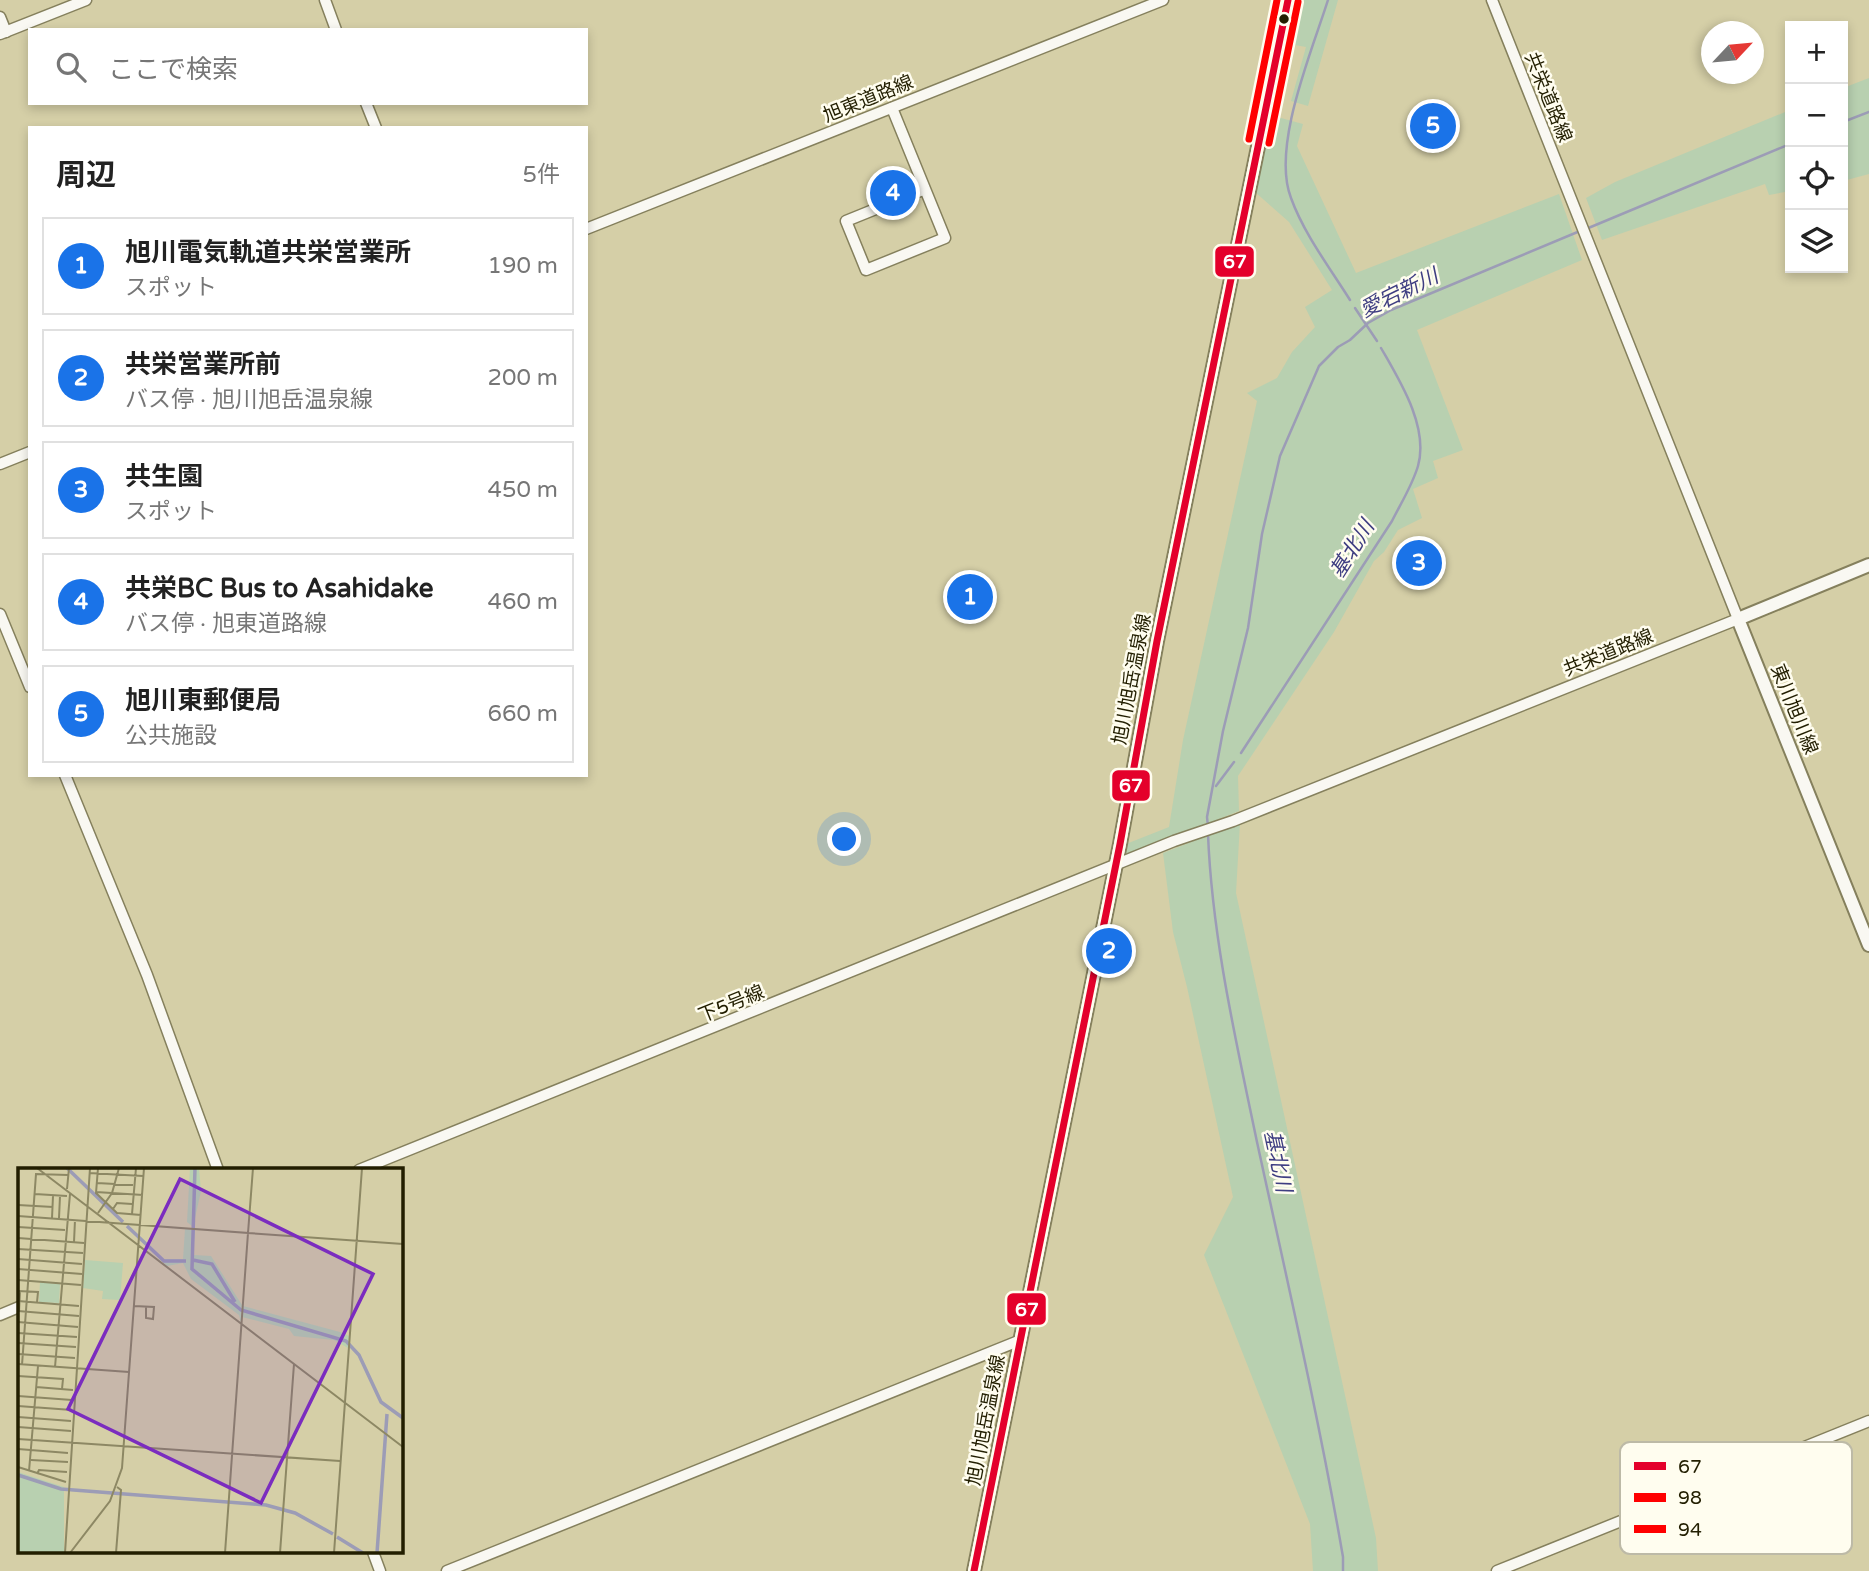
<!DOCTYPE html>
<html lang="ja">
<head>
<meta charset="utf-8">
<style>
	:root { --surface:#fff; --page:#f2f2f2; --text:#222; --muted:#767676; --line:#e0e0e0; --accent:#1a73e8 }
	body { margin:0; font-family:"Varela Round","Noto Sans JP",sans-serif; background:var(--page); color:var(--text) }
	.controls { position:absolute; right:21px; top:21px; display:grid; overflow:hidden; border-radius:0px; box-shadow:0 4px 10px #0003 }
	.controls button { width:63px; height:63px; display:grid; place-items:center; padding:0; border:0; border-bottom:2px solid var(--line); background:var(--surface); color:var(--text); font:35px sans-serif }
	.compass { position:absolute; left:1701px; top:21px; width:63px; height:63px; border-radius:50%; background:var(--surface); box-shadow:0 4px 10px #0003; rotate:64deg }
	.you { position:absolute; left:845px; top:840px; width:24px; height:24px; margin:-18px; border:5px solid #fff; border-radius:50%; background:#1a73e8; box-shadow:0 0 0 10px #1a73e833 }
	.badge { display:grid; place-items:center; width:46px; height:46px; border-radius:50%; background:var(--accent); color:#fff; font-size:23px; font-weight:700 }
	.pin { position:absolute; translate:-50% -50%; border:4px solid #fff; box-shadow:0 2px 7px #0006 }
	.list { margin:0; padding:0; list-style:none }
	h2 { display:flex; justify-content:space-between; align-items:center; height:91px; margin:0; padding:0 28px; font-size:30px }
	h2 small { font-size:23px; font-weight:400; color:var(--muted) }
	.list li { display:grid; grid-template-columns:46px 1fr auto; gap:21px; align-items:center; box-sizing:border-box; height:98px; margin:0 14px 14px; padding:0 14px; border:2px solid var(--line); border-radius:0px }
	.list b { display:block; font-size:26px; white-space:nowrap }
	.list p { margin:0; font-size:23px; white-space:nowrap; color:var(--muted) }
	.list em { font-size:23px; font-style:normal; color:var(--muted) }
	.icon { flex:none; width:38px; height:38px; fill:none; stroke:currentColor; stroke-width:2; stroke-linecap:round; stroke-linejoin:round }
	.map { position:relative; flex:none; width:1869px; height:1571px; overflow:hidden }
	.search { position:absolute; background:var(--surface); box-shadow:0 4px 10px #0003; left:28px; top:28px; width:560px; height:77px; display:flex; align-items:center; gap:18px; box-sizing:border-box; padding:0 24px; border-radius:0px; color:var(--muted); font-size:26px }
	.panel { position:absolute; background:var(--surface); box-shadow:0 4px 10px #0003; left:28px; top:126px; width:560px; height:651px; border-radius:0px }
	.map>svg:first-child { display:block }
	.green { fill:#b8d0b0 }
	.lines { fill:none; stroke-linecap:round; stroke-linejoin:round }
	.stream { stroke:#9c9cb6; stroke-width:2.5 }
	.minor-casing { stroke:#85805d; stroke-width:13 }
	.major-casing { stroke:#85805d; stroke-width:16 }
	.minor { stroke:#f9f8f2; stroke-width:10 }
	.major { stroke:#f9f8f2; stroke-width:12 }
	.bus-1-casing { stroke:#fffdef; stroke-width:12 }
	.bus-2-casing { stroke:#fffdef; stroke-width:12 }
	.bus-3-casing { stroke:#fffdef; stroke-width:12 }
	.bus-1 { stroke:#e4002b; stroke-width:7 }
	.bus-2 { stroke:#f00; stroke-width:7 }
	.bus-3 { stroke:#f00; stroke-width:7 }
	.bus-dot { fill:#221e00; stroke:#fffdef; stroke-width:2.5 }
	.labels { text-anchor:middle; stroke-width:5; stroke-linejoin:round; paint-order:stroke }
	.street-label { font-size:19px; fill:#221e00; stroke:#fffdef }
	.water-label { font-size:21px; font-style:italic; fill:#3f3e82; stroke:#fffdef }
	.inset-river { fill:none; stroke:#9c9cb6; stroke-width:3.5 }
	.inset-road { fill:none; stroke:#8d8864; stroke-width:2 }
	.view { fill:#7b2cbf; fill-opacity:0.15; stroke:#7b2cbf; stroke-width:3.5 }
	.inset-edge { fill:none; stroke:#221e00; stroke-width:3.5 }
	.key { fill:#fffdef; stroke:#bdbaa7; stroke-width:2 }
	.key-label { font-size:19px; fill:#221e00 }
	.line-badge { stroke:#fffdef; stroke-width:2.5 }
	.badge-label { font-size:19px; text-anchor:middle; font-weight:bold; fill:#fff }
</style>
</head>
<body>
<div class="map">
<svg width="1869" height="1571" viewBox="0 0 1869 1571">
	<rect width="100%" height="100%" fill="#d5cfa7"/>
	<g class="green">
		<polygon points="1297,0 1338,0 1308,106 1291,101 1306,47 1289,44"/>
		<polygon points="1869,78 1869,174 1843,181 1843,88"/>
		<polygon points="1790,110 1790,191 1769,195 1765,184 1602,240 1586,198 1615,182"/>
		<polygon points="1281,118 1303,124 1297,146 1356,273 1559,194 1582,260 1417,330 1463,450 1433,461 1438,478 1413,489 1422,518 1398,530 1384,552 1374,561 1334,632 1238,776 1239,811 1119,859 1121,846 1169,827 1183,740 1257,401 1247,393 1277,378 1292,352 1315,327 1305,307 1332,290 1289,222 1255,192 1270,119"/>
		<polygon points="1240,823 1236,893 1376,1538 1378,1571 1313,1571 1310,1524 1204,1255 1233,1197 1187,987 1173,932 1163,853"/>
	</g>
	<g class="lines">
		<g class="stream">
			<path d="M 1328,0 C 1312,51 1271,147 1291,198 C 1304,234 1330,268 1350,300"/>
			<polyline points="1843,122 1869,112"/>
			<polyline points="1586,229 1790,144"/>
			<polyline points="1355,308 1377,341"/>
			<path d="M 1241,753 L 1392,521 C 1401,503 1412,486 1418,466 C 1429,427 1400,381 1381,348"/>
			<polyline points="1216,786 1234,762"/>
			<polyline points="1208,827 1207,817 1223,731 1248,628 1262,534 1280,456 1319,366 1338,347 1350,340 1368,323 1391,310 1580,231"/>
			<path d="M 1208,834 C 1212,937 1236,1041 1257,1142 C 1287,1280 1319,1418 1343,1557 L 1343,1571"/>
		</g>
		<defs>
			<g id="minor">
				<polyline points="325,0 336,30"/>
				<polyline points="0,17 6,32"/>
				<polyline points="0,34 86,0"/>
				<polyline points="366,103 376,128"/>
				<polyline points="892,108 945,238 866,270 846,221 925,189"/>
				<polyline points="586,229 1163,0"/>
				<polyline points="0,464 30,452"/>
				<polyline points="0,614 30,687"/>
				<polyline points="65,775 147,975 218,1170"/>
				<polyline points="359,1170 1174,841 1233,821 1738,619 1492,0"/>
				<polyline points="0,1315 19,1307"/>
				<polyline points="373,1552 380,1571"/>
				<polyline points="447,1571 1021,1340"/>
				<polyline points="1497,1571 1869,1421"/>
			</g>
			<g id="major">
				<polyline points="1869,565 1738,619 1869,945"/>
				<polyline points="974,1571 1120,844 1157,641 1288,0"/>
			</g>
		</defs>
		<use href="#minor" class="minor-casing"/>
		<use href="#major" class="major-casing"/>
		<use href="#minor" class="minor"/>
		<use href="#major" class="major"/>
		<defs>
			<polyline id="bus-1" points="974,1571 1120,844 1157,641 1288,0"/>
			<polyline id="bus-2" points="1269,143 1298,2"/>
			<polyline id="bus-3" points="1249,139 1277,0"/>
		</defs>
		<use href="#bus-1" class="bus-1-casing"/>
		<use href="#bus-2" class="bus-2-casing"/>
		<use href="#bus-3" class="bus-3-casing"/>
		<use href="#bus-1" class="bus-1"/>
		<use href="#bus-2" class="bus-2"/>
		<use href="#bus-3" class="bus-3"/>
	</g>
	<circle class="bus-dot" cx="1284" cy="19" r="6"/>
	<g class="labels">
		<g class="street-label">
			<text transform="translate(1549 97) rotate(68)" y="7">共栄道路線</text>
			<text transform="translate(868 98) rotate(-22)" y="7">旭東道路線</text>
			<text transform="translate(1608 652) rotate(-22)" y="7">共栄道路線</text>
			<text transform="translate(1131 679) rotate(-79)" y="7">旭川旭岳温泉線</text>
			<text transform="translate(1795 709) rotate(68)" y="7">東川旭川線</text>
			<text transform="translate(731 1003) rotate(-22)" y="7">下5号線</text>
			<text transform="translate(985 1420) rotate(-79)" y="7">旭川旭岳温泉線</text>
		</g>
		<g class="water-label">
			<text transform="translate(1399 293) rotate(-26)" y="7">愛宕新川</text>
			<text transform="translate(1352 549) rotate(-58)" y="7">基北川</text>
			<text transform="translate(1278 1161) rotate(78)" y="7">基北川</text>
		</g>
	</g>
	<g transform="translate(18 1168)">
		<rect width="385" height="385" fill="#d5cfa7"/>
		<path d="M 172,0 L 181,0 L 183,23 L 175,59 L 169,54 ZM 167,61 L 177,62 L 175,87 L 193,88 L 224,137 L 223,155 L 221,147 L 173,111 L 165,95 L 149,98 L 141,91 L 165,91 ZM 67,92 L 105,95 L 102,132 L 84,131 L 85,123 L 65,120 ZM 22,114 L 42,116 L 41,135 L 21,134 ZM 225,138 L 322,164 L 331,168 L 330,180 L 316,172 L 276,168 L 271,161 L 224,149 ZM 0,304 L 46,319 L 46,385 L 0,385 Z" fill="#b8d0b0"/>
		<path class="inset-river" d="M 49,0 L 105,54M 177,0 L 174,101 L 223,142 L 328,173 L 341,187 L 363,234 L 385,250M 109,58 L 146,93 L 168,93M 175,92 L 194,96 L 217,134M 0,307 L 43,321 L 248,337 L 277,345 L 315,366M 319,369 L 345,385M 359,385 L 369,246"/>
		<path class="inset-road" d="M 19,0 L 385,279M 80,0 L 78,25 L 99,45 L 123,47M 235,0 L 230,65 L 385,76M 71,5 L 125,8M 79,15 L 115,17M 49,21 L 51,0M 78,24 L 125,27M 17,26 L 49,28M 0,37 L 35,39M 95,41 L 99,35 L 114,36M 80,45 L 94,25 L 101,0M 114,46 L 118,0M 0,48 L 230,65 L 207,385M 34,50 L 35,28M 41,50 L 42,28M 0,59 L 47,62M 0,70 L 66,75M 56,74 L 57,52M 0,81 L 65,85M 0,91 L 64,96M 0,101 L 64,106M 0,112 L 63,117M 0,123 L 20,124 L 19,134M 0,133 L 61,138M 116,138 L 136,139 L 135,151 L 128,150 L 128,139M 0,143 L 61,148M 1,144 L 2,123M 0,154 L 60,159M 0,165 L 59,169M 0,175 L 58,179M 0,186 L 57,190M 0,196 L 111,204M 4,197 L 18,6 L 50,7M 37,199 L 52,26M 0,208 L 45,211 L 44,221M 18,219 L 55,222M 0,228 L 54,232M 0,238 L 54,242M 0,249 L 53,253M 0,259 L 53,263M 0,271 L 322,293M 0,281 L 50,285M 13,292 L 50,294M 0,299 L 48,314M 11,303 L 20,198M 19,306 L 21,302 L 49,304M 47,385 L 72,0M 52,385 L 92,333 L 104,300 L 126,0M 98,385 L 103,322 L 99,319M 262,385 L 276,196M 316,385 L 344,0"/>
		<path class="view" d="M 162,11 L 355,106 L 243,335 L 50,241 Z"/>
		<rect width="385" height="385" class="inset-edge"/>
	</g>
	<rect x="1620" y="1442" width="232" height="112" rx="10" class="key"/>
	<rect x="1634" y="1462" width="32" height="8" fill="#e4002b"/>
	<rect x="1634" y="1493" width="32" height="9" fill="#f00"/>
	<rect x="1634" y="1525" width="32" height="8" fill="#f00"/>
	<g class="key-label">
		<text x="1678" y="1473">67</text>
		<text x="1678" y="1504">98</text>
		<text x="1678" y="1536">94</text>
	</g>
	<g class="line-badge">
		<rect x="1214" y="245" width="41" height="33" rx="7" fill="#e4002b"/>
		<rect x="1111" y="769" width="40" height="33" rx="7" fill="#e4002b"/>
		<rect x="1006" y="1292" width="41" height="34" rx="7" fill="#e4002b"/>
	</g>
	<g class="badge-label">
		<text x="1235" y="268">67</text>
		<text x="1131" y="792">67</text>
		<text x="1027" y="1316">67</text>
	</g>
</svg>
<div class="controls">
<button>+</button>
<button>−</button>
<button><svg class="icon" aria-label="locate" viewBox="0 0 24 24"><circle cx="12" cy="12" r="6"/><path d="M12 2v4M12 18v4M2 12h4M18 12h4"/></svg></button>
<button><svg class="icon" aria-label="layers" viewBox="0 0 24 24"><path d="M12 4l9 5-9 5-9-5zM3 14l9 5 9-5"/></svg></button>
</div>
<svg class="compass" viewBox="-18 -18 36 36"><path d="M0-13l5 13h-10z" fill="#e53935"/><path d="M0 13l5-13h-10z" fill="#767676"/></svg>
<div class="you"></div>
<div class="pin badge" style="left:970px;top:597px">1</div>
<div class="pin badge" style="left:1109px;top:951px">2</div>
<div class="pin badge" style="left:1419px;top:563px">3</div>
<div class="pin badge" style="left:893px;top:193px">4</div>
<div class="pin badge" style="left:1433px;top:126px">5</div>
<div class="search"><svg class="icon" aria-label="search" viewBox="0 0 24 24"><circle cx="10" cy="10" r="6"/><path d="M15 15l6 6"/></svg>ここで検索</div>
<section class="panel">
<h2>周辺<small>5件</small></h2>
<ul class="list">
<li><span class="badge">1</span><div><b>旭川電気軌道共栄営業所</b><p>スポット</p></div><em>190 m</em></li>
<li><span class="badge">2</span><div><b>共栄営業所前</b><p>バス停 · 旭川旭岳温泉線</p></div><em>200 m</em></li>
<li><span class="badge">3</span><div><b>共生園</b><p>スポット</p></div><em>450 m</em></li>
<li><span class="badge">4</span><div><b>共栄BC Bus to Asahidake</b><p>バス停 · 旭東道路線</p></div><em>460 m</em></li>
<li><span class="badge">5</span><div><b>旭川東郵便局</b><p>公共施設</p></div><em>660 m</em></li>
</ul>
</section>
</div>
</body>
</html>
